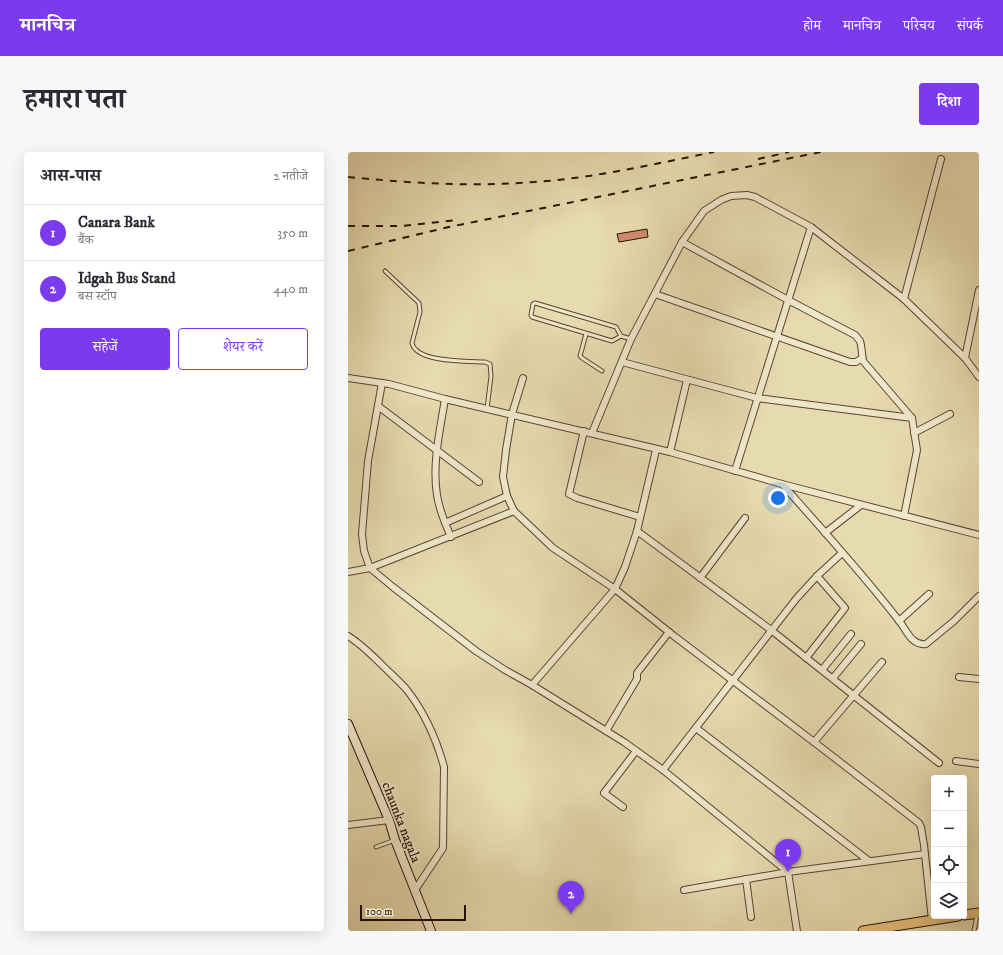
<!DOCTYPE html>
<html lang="hi">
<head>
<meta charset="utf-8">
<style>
	:root { --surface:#fff; --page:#f7f7f7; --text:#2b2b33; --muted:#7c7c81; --line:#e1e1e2; --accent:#7c3aed }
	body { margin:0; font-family:"IM FELL DW Pica","Noto Serif Devanagari",serif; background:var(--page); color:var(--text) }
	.controls { position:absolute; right:12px; bottom:12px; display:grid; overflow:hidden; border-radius:4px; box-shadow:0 4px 16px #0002 }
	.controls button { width:36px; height:36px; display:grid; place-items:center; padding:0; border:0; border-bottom:1px solid var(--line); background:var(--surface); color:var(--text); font:20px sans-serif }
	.scale { position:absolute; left:12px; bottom:10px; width:106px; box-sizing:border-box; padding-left:4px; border:2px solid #2c1102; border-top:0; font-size:11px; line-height:14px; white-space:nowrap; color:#2c1102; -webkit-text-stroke:3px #efe7cb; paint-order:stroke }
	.you { position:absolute; left:430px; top:346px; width:14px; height:14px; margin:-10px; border:3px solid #fff; border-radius:50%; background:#1a73e8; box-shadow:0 0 0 6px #1a73e833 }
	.badge { display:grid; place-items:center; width:26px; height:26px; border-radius:50%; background:var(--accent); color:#fff; font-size:13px; font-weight:700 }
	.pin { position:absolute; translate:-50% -33px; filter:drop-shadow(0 1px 2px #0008) }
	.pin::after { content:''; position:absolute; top:21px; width:14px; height:12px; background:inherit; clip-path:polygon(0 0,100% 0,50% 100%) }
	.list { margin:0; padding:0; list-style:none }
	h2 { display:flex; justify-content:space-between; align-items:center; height:52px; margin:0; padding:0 16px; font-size:17px }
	h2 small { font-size:13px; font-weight:400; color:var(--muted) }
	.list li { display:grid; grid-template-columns:26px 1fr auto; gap:12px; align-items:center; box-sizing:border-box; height:56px; padding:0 16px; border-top:1px solid var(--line) }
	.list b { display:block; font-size:15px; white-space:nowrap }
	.list p { margin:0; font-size:13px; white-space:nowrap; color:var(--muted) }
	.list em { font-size:13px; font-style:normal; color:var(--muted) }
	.actions { display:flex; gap:8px; padding:12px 16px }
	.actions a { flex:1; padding:9px 0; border:1px solid var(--accent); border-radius:4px; text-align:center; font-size:14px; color:var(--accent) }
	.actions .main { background:var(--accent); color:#fff }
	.icon { flex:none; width:22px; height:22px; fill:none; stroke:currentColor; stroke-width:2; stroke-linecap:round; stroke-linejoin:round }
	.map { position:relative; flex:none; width:631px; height:779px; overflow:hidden; border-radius:4px }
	header { display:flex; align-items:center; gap:24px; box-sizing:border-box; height:56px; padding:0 20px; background:var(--accent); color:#fff }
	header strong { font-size:19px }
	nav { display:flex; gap:22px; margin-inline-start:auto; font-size:14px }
	.intro { display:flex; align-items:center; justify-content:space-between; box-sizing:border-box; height:96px; padding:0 24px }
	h1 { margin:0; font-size:28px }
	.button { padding:10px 18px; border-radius:4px; background:var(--accent); color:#fff; font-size:14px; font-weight:700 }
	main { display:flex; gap:24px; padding:0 24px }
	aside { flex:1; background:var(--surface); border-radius:4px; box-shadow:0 4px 16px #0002 }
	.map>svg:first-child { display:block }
	.building { fill:#d18a70; stroke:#2c1102 }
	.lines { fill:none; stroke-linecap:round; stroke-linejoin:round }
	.lane-casing { stroke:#5a432d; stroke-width:5 }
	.street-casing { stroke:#5a432d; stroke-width:8 }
	.secondary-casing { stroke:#2c1102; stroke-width:10 }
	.primary-casing { stroke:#2c1102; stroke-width:11 }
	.lane { stroke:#efe7cb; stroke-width:3 }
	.street { stroke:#efe7cb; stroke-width:6 }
	.secondary { stroke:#efe7cb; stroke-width:8 }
	.primary { stroke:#e3bd78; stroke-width:9 }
	.rail { stroke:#2c1102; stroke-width:2; stroke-dasharray:7 7; stroke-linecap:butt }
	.labels { text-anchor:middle; stroke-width:3.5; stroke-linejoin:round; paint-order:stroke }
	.street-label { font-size:14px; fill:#2c1102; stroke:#efe7cb }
</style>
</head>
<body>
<header>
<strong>मानचित्र</strong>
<nav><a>होम</a><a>मानचित्र</a><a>परिचय</a><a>संपर्क</a></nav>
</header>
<div class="intro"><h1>हमारा पता</h1><a class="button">दिशा</a></div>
<main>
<aside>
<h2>आस-पास<small>2 नतीजे</small></h2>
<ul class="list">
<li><span class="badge">1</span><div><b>Canara Bank</b><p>बैंक</p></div><em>350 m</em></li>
<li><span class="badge">2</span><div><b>Idgah Bus Stand</b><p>बस स्टॉप</p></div><em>440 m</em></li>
</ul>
<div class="actions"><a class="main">सहेजें</a><a>शेयर करें</a></div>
</aside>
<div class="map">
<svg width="631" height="779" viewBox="0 0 631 779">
	<rect width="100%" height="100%" fill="#e6daaf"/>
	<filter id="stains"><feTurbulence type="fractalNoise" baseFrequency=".005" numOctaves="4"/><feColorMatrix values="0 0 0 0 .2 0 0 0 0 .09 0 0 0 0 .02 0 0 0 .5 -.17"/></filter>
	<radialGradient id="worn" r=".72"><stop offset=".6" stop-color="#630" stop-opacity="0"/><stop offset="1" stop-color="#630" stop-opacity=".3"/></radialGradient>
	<polygon class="building" points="299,77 300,85 271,90 269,82"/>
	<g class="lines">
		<defs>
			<g id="lane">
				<path d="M 37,119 L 71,151 L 72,160 L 64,191 C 68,211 121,209 137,210 L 142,212 L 143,224 L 139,257"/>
				<polyline points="238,182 232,204 234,206 254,219"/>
				<polyline points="273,184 264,189 184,165 183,163 185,152 187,151 268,175 273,184 283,187"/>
				<polyline points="28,695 47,688"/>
				<polyline points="626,779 629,763"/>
			</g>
			<g id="street">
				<polyline points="334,90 440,148 507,183 512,189 513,193 515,209 564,266"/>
				<polyline points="307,142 502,210 508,210 514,206"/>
				<polyline points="556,147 593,7"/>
				<polyline points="617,206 631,138"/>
				<polyline points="274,210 409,246 564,266 569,298 556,364"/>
				<polyline points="0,226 41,232 97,247 322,300 434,332 631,383"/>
				<polyline points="175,226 164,262 158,298 155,325 159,344 166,359 205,396 267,437 326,484 466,590 571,671 573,675 576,693 584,768"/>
				<polyline points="34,231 20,309 14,382 16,399 22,416 45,435 128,499 157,518 184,533 276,590 315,618 440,720 449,779"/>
				<path d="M 97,247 C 92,278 84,312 89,343 C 91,358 97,371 103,385"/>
				<polyline points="30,254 131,330"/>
				<polyline points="236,279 221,342 229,346 292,365"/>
				<polyline points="244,281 283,187 334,90 356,59 373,48 383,44 399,43 407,45 463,75 556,147 617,206 631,225"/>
				<polyline points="566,281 602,262"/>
				<polyline points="322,300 339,228"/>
				<polyline points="387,319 463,75"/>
				<path d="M 434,332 C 474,377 515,422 552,470 C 559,479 564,494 578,492 L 606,469 L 631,444"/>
				<polyline points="97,371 159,344"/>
				<polyline points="289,379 423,478 591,611"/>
				<polyline points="477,381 513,353"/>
				<polyline points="0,420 22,416 166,359"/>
				<polyline points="352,426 397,366"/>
				<polyline points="551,469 581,442"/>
				<path d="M 0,484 C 13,492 24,503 35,514 C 43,522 52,530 59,538 C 76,560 89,589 96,615 L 95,696 L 67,738"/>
				<polyline points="458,506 497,456 469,424"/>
				<polyline points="474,518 503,482"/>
				<polyline points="611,525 631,527"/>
				<polyline points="485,526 513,492"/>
				<polyline points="184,533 267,437 277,415 289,379 308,298"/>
				<polyline points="348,576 521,709"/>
				<polyline points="258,579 289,527 289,521 321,480"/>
				<polyline points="466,590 534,510"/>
				<polyline points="608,609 631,612"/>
				<polyline points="315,618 448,447 469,424 494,401"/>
				<polyline points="275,655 256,641 288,599"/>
				<polyline points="0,673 41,668"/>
				<polyline points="398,727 403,765"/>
				<polyline points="336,738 440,720 577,702"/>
			</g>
			<polyline id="secondary" points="0,572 41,668 47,688 83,779"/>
			<g id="primary">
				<polyline points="616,763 631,761"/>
				<polyline points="515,779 610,764"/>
			</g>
		</defs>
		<use href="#lane" class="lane-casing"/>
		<use href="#street" class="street-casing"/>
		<use href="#secondary" class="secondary-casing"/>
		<use href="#primary" class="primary-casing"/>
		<use href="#lane" class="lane"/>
		<use href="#street" class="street"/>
		<use href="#secondary" class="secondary"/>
		<use href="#primary" class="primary"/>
		<g class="rail">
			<polyline points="410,7 441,0"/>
			<path d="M 0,25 C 62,31 123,35 186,30 C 247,26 306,12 366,0"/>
			<polyline points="0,74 54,74 110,68"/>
			<polyline points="0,99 101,75 473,0"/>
		</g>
	</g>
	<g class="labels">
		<g class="street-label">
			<text transform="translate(54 670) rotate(69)" y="5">chaunka nagala</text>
		</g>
	</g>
	<rect width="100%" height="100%" filter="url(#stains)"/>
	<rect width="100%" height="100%" fill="url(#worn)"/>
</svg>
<div class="controls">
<button>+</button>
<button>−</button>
<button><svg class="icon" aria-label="locate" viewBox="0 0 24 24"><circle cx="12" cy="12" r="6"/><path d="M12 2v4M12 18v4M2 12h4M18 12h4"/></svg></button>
<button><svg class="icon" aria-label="layers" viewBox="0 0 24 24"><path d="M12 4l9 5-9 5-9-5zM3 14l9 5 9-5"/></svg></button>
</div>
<div class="scale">100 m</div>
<div class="you"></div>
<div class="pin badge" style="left:440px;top:720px">1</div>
<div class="pin badge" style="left:223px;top:762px">2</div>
</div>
</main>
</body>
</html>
